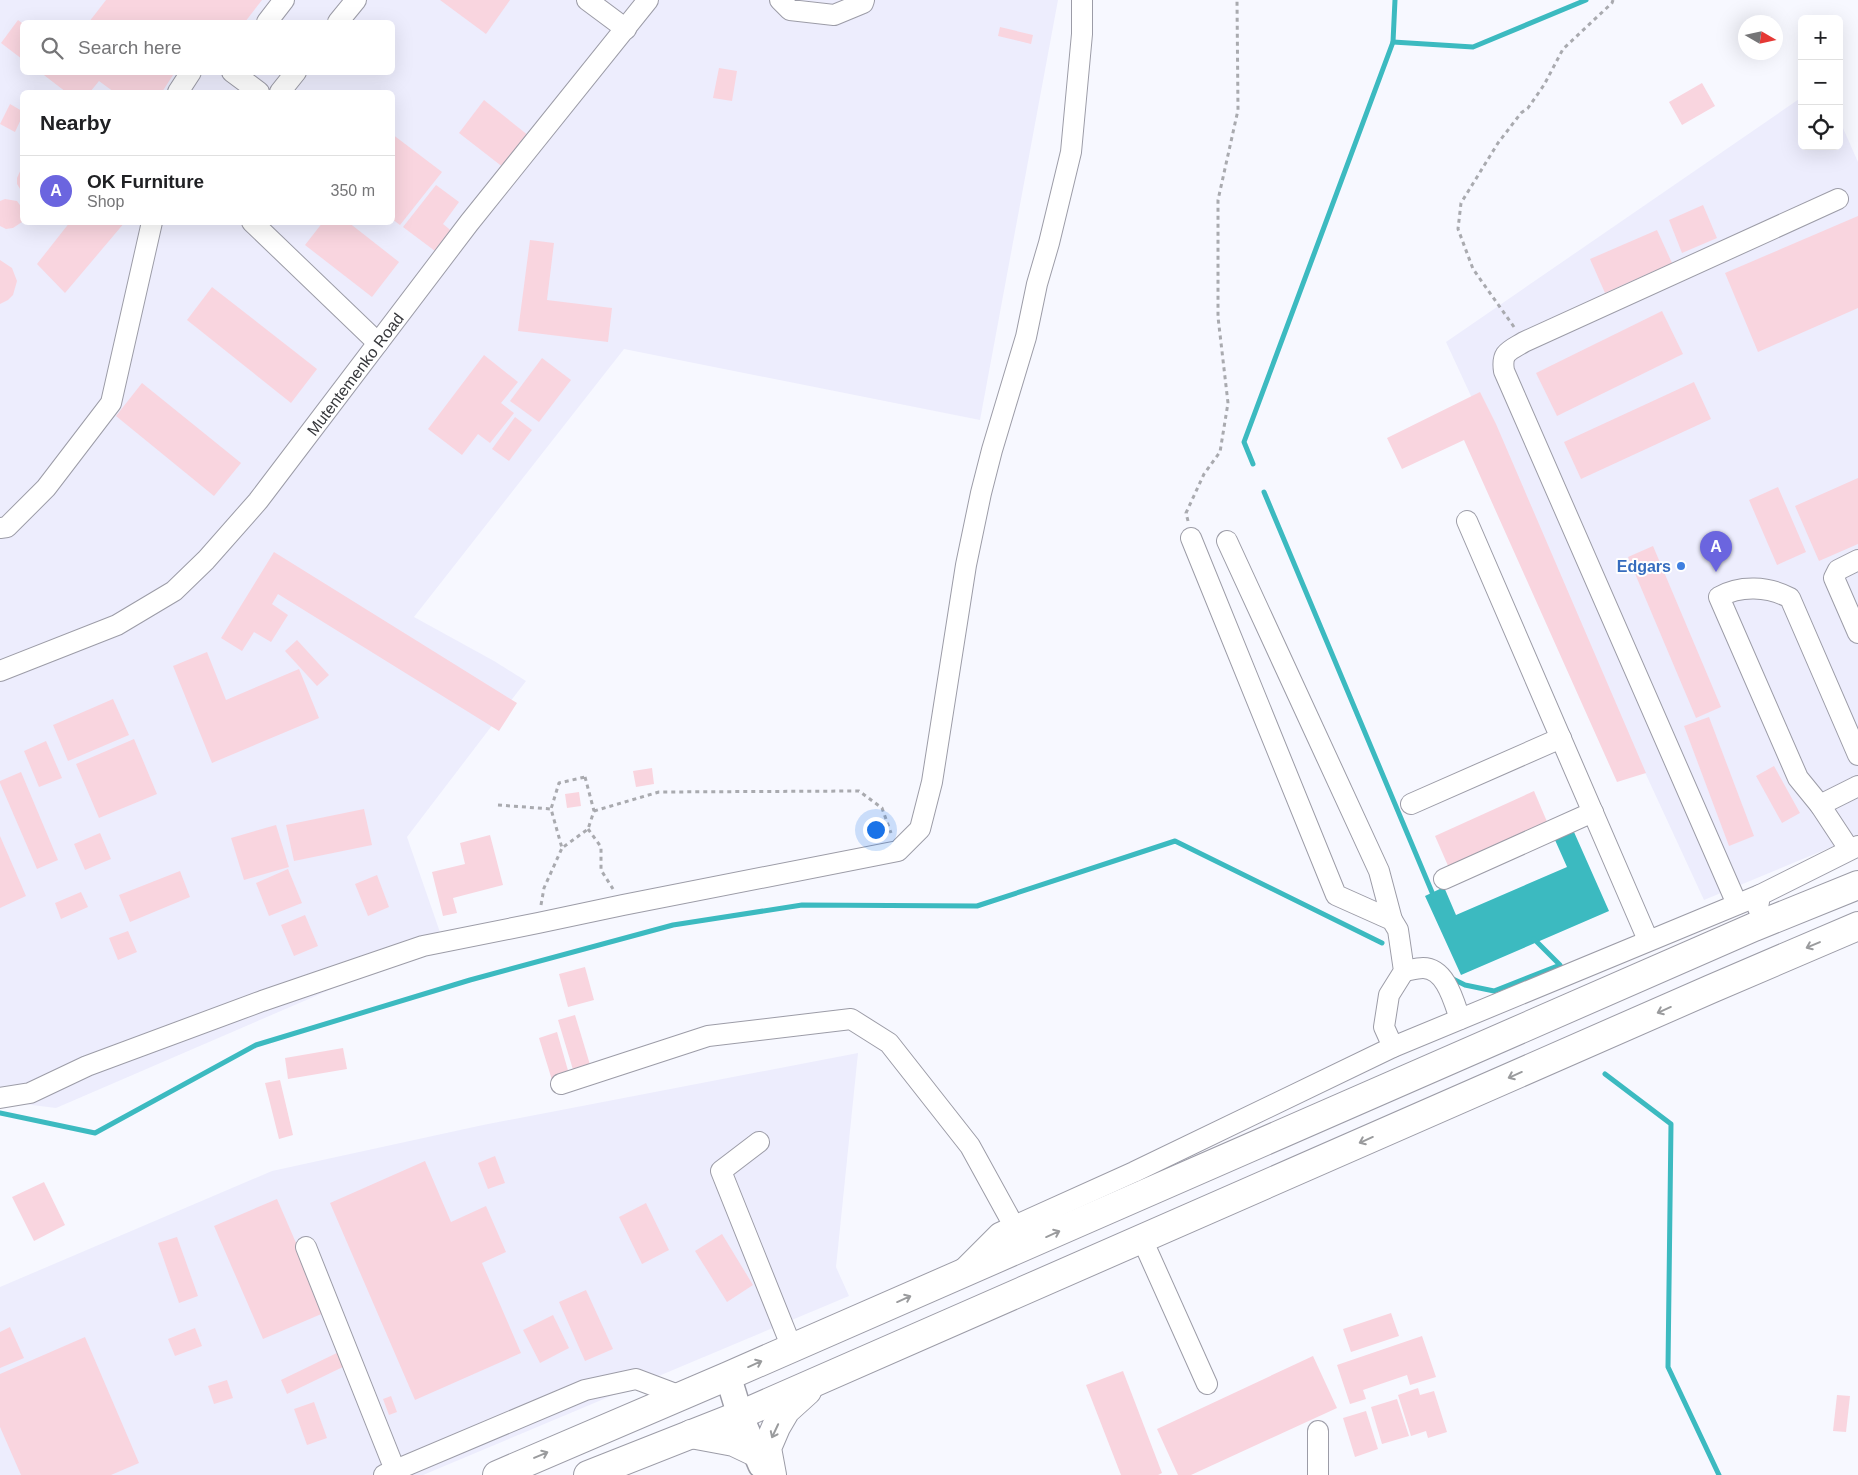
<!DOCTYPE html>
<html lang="en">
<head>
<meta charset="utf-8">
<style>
	:root { --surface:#fff; --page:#f2f2f2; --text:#202124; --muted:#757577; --line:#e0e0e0; --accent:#6b65df }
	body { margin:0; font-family:Arial,sans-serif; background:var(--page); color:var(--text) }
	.controls { position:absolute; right:15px; top:15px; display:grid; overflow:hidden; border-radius:8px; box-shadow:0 5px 20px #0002 }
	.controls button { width:45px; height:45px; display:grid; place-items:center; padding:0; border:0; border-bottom:1px solid var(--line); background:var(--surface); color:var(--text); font:25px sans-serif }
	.compass { position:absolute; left:1738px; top:15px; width:45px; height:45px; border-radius:50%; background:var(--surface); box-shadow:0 5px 20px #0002; rotate:99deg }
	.you { position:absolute; left:875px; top:829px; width:18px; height:18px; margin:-12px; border:4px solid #fff; border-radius:50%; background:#1a73e8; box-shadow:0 0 0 8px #1a73e833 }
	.badge { display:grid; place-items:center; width:32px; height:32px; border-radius:50%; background:var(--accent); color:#fff; font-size:16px; font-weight:700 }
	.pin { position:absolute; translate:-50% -41px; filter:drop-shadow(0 1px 2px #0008) }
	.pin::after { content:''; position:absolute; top:26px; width:18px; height:15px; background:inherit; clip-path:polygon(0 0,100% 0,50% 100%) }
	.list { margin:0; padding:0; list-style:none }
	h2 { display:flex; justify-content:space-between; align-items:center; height:65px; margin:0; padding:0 20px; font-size:21px }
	h2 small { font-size:16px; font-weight:400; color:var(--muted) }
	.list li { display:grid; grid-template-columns:32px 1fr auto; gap:15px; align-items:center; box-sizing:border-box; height:70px; padding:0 20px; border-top:1px solid var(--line) }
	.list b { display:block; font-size:19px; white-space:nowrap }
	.list p { margin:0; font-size:16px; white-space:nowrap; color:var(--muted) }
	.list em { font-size:16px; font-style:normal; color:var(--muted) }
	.icon { flex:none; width:28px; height:28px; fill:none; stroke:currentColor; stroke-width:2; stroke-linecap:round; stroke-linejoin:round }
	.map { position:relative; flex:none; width:1858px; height:1475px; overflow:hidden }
	.search { position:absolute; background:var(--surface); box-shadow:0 5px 20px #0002; left:20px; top:20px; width:375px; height:55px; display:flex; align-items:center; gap:12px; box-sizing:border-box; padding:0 18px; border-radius:8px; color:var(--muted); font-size:19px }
	.panel { position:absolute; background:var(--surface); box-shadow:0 5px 20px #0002; left:20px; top:90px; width:375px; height:135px; border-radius:8px }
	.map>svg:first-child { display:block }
	.built { fill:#ededfd; fill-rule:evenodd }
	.water { fill:#3cbac0 }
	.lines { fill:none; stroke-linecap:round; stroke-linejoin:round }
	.stream { stroke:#3cbac0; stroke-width:5 }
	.building { fill:#f9d5df }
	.minor-casing { stroke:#9c9ca7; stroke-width:22 }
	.major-casing { stroke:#9c9ca7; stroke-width:28 }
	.highway-casing { stroke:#9c9ca7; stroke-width:30 }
	.path { stroke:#a9aaaf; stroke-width:3; stroke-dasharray:4 4; stroke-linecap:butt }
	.minor { stroke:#fff; stroke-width:20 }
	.major { stroke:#fff; stroke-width:25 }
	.highway { stroke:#fff; stroke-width:28 }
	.oneway { stroke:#9a9b9d }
	.shop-dot { fill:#3f7fe0; stroke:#fff; stroke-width:2 }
	.labels { text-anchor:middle; stroke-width:4; stroke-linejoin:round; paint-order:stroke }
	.street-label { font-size:16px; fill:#36373b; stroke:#fff }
	.shop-label { font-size:16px; font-weight:bold; fill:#366cbe; stroke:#fff; text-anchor:end }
</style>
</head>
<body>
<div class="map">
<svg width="1858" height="1475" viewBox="0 0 1858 1475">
	<rect width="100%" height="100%" fill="#f7f8ff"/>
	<g class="built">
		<path d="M 0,0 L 1058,0 L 980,420 L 624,349 L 414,617 L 494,661 L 526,681 L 407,837 L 443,941 L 56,1108 L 0,1101 ZM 22,22 L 392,22 L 392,72 L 22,72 ZM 22,92 L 392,92 L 392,222 L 22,222 Z"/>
		<polygon points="1802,97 1802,146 1839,146 1839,119 1858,162 1858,836 1704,900 1446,342"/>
		<polygon points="858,1053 836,1267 849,1296 423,1475 0,1475 0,1287 272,1171 483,1125"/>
	</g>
	<polygon class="water" points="1574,832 1609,911 1461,975 1425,896 1444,887 1456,915 1567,867 1555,840"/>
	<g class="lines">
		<g class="stream">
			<polyline points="1393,42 1473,47 1586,0"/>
			<polyline points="1253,464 1244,442 1393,42 1395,0"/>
			<polyline points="1264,492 1434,897"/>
			<polyline points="1449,977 1465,985 1494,991 1560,965 1534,939"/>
			<polyline points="1605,1074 1671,1124 1668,1367 1719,1475"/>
			<polyline points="0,1113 95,1133 256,1045 470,980 673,925 802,905 977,906 1175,841 1382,943"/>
		</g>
	</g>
	<g class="building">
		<polygon points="106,0 262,0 245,22 89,22"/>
		<polygon points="440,0 510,0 486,34"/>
		<polygon points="18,20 22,23 22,59 1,43"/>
		<polygon points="1000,27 1033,35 1031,44 998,36"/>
		<polygon points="719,68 737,71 732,101 713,98"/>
		<polygon points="40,72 175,72 162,92 114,92 99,81 90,92 66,92"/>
		<polygon points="1702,83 1715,106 1682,125 1669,102"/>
		<polygon points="484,100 529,136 504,168 459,133"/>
		<polygon points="10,104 22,111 22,117 15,132 0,124"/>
		<polygon points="392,134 442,172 400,225 392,219"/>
		<polygon points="22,167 22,192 17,184 17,178"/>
		<polygon points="436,185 459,202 443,224 454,233 439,254 403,227"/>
		<polygon points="5,199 17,201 22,208 22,222 13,228 6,229 0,226 0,201"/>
		<polygon points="1703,205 1717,238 1682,253 1669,220"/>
		<polygon points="1858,216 1858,308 1758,352 1725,273"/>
		<polygon points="70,222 125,222 65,293 37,264"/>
		<polygon points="323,222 348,222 399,262 372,297 305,245"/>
		<polygon points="1657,230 1672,263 1605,293 1590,259"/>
		<polygon points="530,240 554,243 547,300 612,308 608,342 518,331"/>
		<polygon points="0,260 12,268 17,281 13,295 8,300 0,304"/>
		<polygon points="212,287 317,369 291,403 187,320"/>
		<polygon points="1662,311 1683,354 1557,416 1536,373"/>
		<polygon points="484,355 518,382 501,403 514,413 490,443 478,434 462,455 428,429"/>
		<polygon points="542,358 571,380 539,422 510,401"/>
		<polygon points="1694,382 1711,419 1581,479 1564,442"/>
		<polygon points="142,383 241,463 214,496 116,416"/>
		<polygon points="1480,392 1496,424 1646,773 1617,782 1464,440 1402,469 1387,438"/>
		<polygon points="515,417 532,430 509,461 492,449"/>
		<polygon points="1858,478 1858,544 1819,561 1795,506"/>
		<polygon points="1778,487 1806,552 1777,565 1749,500"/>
		<polygon points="1653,546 1721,707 1696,718 1628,557"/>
		<polygon points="274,552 517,703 499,731 278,594 272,604 288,615 271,642 254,632 242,651 221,638"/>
		<polygon points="297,640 329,675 317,686 285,651"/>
		<polygon points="207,652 226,700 299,669 319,718 212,763 173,666"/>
		<polygon points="113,699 129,735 68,761 53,725"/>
		<polygon points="1709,717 1754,836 1729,846 1684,726"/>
		<polygon points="134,739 157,794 99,818 76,764"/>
		<polygon points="46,741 62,778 39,787 24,751"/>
		<polygon points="1774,766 1800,813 1782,823 1756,776"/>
		<polygon points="652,768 654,784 636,787 633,771"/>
		<polygon points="21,772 58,860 37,869 0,783 0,781"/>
		<polygon points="1534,791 1548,824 1449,868 1435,836"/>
		<polygon points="579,792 581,806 567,808 565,794"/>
		<polygon points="364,809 372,845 294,861 286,825"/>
		<polygon points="276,825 289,867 244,880 231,838"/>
		<polygon points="100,833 111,859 85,870 74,844"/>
		<polygon points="490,835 503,885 453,898 457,913 443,916 432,872 465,864 460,843"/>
		<polygon points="0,836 26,896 0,908"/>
		<polygon points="288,869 302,903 269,916 256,883"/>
		<polygon points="180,871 190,897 130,922 119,895"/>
		<polygon points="377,875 389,907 368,916 355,884"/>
		<polygon points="81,892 88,907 61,919 55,903"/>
		<polygon points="305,915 318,946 294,956 281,925"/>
		<polygon points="128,931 137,952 118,960 109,938"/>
		<polygon points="585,967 594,1000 568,1007 559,974"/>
		<polygon points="575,1015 591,1068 574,1073 558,1020"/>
		<polygon points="557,1032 569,1074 552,1080 539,1038"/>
		<polygon points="343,1048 347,1069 288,1079 285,1058"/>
		<polygon points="280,1080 293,1135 279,1139 265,1083"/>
		<polygon points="495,1156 505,1183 488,1189 478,1163"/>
		<polygon points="425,1161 451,1222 486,1206 506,1252 482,1263 521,1353 415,1400 330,1203"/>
		<polygon points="44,1182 65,1225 34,1241 12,1197"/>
		<polygon points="277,1199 326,1312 263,1339 214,1226"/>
		<polygon points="646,1203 669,1250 642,1264 619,1217"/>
		<polygon points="722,1234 753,1285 727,1302 695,1251"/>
		<polygon points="177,1237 198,1296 179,1303 158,1243"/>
		<polygon points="586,1290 613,1349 585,1361 559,1302"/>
		<polygon points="1391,1313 1399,1336 1351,1352 1343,1329"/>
		<polygon points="553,1315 569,1348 540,1363 523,1330"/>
		<polygon points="10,1327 24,1358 0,1368 0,1332"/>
		<polygon points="195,1328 202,1346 175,1356 168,1339"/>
		<polygon points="1422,1336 1436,1377 1410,1385 1407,1375 1363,1390 1366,1399 1350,1404 1337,1365"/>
		<polygon points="85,1337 139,1463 111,1475 21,1475 0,1427 0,1374"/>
		<polygon points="343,1350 349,1364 287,1394 281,1380"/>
		<polygon points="1313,1356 1337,1408 1191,1475 1178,1475 1157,1429"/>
		<polygon points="1123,1371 1162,1473 1158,1475 1121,1475 1086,1385"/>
		<polygon points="227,1380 233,1398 214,1404 208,1386"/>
		<polygon points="1418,1388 1420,1395 1434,1391 1447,1432 1428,1438 1426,1431 1411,1436 1398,1395"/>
		<polygon points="1837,1395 1850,1396 1846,1432 1833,1431"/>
		<polygon points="391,1396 397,1412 389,1415 383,1399"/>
		<polygon points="1397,1399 1409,1436 1382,1444 1371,1407"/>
		<polygon points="314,1402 327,1438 307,1445 294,1409"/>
		<polygon points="1366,1411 1378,1449 1355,1457 1343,1418"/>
	</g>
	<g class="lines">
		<defs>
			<g id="minor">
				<polyline points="587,0 626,29"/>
				<polyline points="780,0 790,10 834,15 863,3 864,0"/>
				<polyline points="267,22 284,0"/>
				<polyline points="338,22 356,0"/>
				<polyline points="232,72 259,92"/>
				<polyline points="178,92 191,72"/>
				<polyline points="280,92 296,72"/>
				<polyline points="252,222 378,343"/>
				<polyline points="1467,521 1648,940"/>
				<polyline points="0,528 7,527 46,488 111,403 152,222"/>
				<polyline points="1191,538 1336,895 1392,920 1398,930 1404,971 1389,995 1384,1027 1393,1047"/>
				<polyline points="1227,541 1379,871 1392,920"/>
				<polyline points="1858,560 1838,570 1834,578 1858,633"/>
				<polyline points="0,671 117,625 174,591 206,560 258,501 469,223 648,0"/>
				<polyline points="1411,804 1561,738"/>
				<polyline points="1820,805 1858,786"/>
				<path d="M 1849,849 L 1820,805 L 1798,778 L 1719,597 C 1740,585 1768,586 1790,598 L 1858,755"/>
				<polyline points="1444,879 1593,812"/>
				<path d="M 1737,904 L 1504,371 C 1501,352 1509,351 1524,342 L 1838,199"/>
				<polyline points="1758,908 1760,895 1858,846"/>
				<path d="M 1404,971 C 1410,970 1417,968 1423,968 C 1446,968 1454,1002 1460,1019"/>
				<polyline points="561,1084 708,1036 851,1019 889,1043 970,1146 1014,1226"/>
				<polyline points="0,1098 30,1093 87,1066 262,1001 423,946 538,923 623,905 898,851 920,829 932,782 966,565 981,493 992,450 1026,337 1037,284 1049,243 1071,152 1082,34 1082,0"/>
				<polyline points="759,1142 721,1171 792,1348"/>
				<polyline points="1142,1239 1207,1384"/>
				<polyline points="306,1247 395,1470"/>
				<polyline points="963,1269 999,1233 1134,1172 1393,1047 1760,895"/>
				<polyline points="1318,1431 1318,1475"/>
				<polyline points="384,1475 585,1390 636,1379 681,1396"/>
			</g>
			<polyline id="major" points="728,1376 740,1415 761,1465"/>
			<g id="highway">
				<polyline points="691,1434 734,1442 755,1452"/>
				<polyline points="497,1475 728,1376 1754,927 1858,885"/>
				<polyline points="588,1475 740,1415 1711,989 1858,926"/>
				<polyline points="772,1475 767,1448 776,1427 786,1410 807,1391"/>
			</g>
		</defs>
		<use href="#minor" class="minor-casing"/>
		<use href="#major" class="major-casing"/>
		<use href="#highway" class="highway-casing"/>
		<g class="path">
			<polyline points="1514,327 1473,269 1458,229 1461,203 1498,143 1521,113 1528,108 1544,85 1563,49 1612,3 1613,0"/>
			<polyline points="1188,521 1186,513 1204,474 1220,452 1228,403 1218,317 1218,200 1238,110 1237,0"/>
			<polygon points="585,777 594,811 588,829 562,848 551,809 559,783"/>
			<polyline points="498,805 551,809"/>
			<polyline points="594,811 659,792 859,791 882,808 891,833"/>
			<polyline points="588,829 601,847 601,870 613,889"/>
			<polyline points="541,905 544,888 562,848"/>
		</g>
		<use href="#minor" class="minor"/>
		<use href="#major" class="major"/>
		<use href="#highway" class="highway"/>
	</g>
	<defs><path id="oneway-shaft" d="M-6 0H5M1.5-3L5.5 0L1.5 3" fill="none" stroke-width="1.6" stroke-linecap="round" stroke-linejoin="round" transform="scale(1.25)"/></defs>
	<g class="oneway">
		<use href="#oneway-shaft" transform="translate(1813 945) rotate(157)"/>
		<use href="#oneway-shaft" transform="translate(1664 1010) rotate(156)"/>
		<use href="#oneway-shaft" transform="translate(1515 1075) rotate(156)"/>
		<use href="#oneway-shaft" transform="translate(1366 1140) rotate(156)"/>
		<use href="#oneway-shaft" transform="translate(1053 1234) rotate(-24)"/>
		<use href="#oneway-shaft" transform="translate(904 1299) rotate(-24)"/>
		<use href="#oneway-shaft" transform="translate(755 1364) rotate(-24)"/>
		<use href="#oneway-shaft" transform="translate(775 1431) rotate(115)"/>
		<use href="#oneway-shaft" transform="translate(541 1455) rotate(-23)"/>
	</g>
	<circle class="shop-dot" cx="1681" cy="566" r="5"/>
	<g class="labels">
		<g class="street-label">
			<text transform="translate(355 374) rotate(-53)" y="6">Mutentemenko Road</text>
		</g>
		<g class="shop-label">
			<text x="1671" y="572">Edgars</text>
		</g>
	</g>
</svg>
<div class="controls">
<button>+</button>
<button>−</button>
<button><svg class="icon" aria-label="locate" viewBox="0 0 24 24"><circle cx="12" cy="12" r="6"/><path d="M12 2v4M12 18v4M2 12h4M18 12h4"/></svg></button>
</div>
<svg class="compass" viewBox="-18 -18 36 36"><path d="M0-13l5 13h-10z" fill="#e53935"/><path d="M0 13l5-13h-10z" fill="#757577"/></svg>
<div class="you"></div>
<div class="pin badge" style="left:1716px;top:572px">A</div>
<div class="search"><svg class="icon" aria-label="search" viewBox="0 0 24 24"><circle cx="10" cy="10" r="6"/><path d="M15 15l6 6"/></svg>Search here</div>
<section class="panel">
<h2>Nearby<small></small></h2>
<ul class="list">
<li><span class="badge">A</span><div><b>OK Furniture</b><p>Shop</p></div><em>350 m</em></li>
</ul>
</section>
</div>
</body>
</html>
